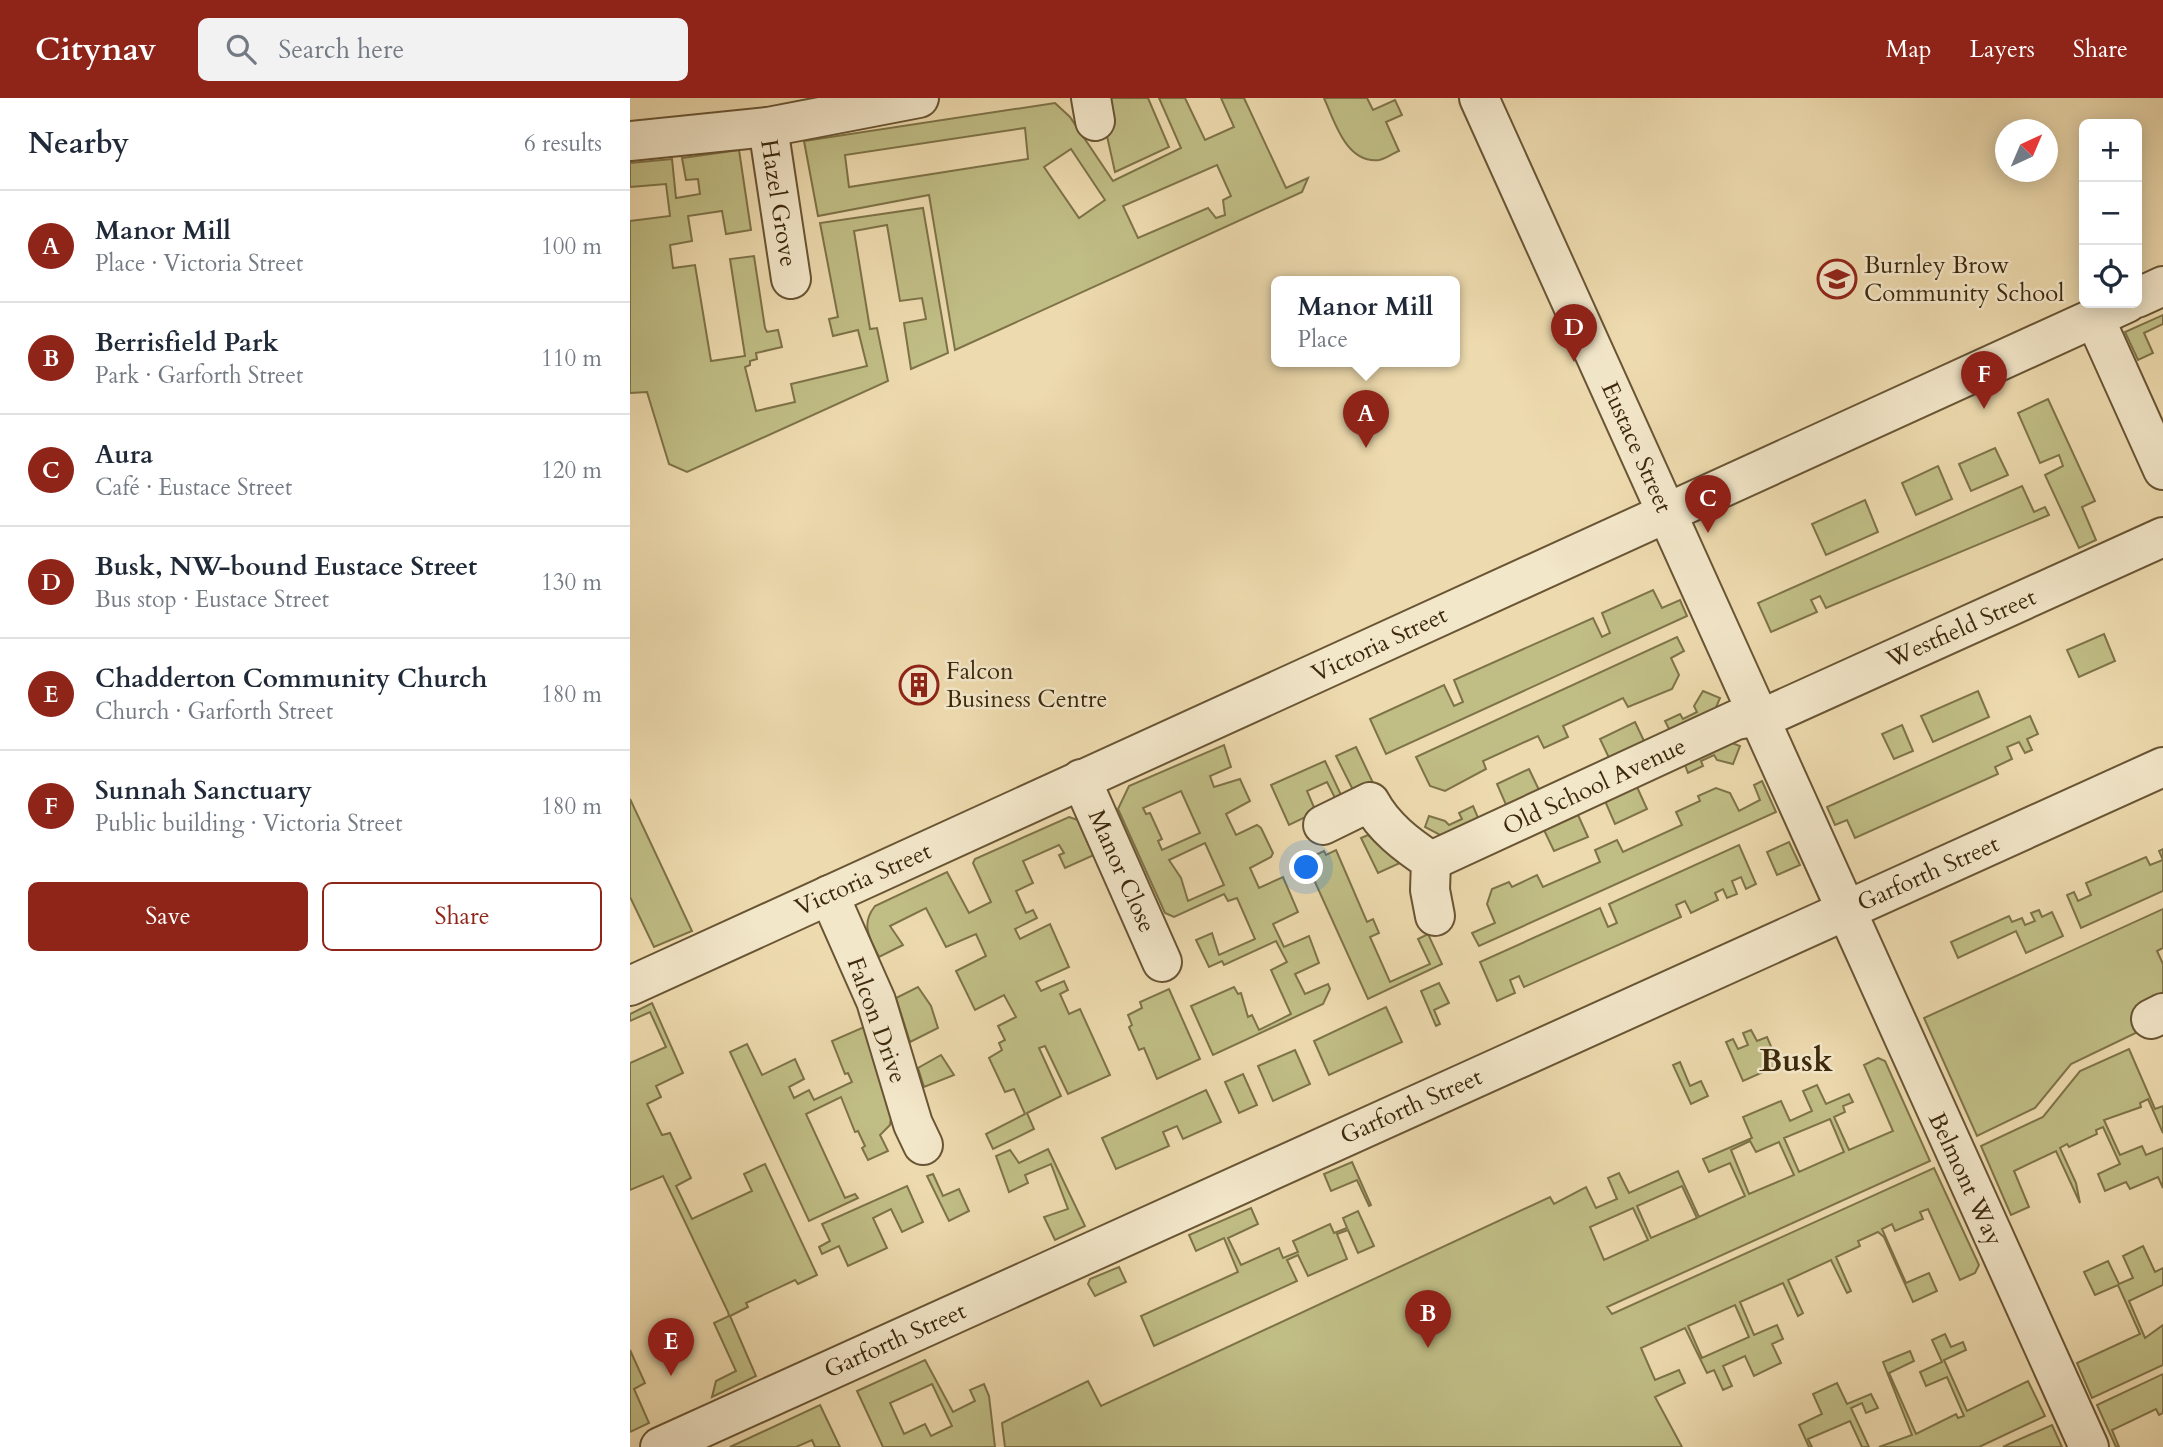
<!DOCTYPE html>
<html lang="en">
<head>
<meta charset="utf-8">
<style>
	:root { --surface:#fff; --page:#f2f2f3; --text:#1f2937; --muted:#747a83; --line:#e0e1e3; --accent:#8f2418 }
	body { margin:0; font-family:Cardo,serif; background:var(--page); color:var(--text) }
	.controls { position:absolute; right:21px; top:21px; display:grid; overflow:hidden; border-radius:10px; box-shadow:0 4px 18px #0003 }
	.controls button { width:63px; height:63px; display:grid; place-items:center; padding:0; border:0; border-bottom:2px solid var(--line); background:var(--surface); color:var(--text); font:35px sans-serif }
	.compass { position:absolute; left:1365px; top:21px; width:63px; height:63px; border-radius:50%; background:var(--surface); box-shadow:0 4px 18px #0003; rotate:44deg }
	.you { position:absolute; left:677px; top:770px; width:24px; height:24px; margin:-18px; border:5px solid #fff; border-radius:50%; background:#1a73e8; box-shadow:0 0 0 10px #1a73e833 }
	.badge { display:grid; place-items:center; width:46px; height:46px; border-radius:50%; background:var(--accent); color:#fff; font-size:23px; font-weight:700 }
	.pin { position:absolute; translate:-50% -58px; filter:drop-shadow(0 2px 4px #0008) }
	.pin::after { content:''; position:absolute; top:37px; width:24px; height:21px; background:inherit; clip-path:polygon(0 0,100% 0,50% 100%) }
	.popup { position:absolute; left:641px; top:178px; width:189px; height:91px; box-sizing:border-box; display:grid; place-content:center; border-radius:10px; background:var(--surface); filter:drop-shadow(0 2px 5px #0005); font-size:23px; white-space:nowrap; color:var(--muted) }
	.popup b { font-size:26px; color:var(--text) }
	.popup::after { content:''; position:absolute; left:50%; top:100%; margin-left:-14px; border:14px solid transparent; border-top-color:var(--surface) }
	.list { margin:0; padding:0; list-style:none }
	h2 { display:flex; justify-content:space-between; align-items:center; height:91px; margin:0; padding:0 28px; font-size:30px }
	h2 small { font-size:23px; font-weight:400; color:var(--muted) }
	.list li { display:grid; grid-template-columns:46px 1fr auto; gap:21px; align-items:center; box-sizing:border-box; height:112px; padding:0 28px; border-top:2px solid var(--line) }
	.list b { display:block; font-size:26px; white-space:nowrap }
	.list p { margin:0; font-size:23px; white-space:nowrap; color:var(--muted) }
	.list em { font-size:23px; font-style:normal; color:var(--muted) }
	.actions { display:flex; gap:14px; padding:21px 28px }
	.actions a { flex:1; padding:16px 0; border:2px solid var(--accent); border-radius:10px; text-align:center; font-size:24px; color:var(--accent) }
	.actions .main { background:var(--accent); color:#fff }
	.icon { flex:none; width:38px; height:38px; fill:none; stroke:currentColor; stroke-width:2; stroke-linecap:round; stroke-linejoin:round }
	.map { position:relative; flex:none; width:1533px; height:1349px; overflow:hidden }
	header { display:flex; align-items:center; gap:42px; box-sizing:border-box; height:98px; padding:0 35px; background:var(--accent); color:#fff }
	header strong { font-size:33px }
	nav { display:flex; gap:38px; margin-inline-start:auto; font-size:24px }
	.search { width:490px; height:63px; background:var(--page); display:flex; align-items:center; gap:18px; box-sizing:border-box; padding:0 24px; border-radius:10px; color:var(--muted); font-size:26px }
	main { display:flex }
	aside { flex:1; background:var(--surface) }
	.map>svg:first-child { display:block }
	.green { fill:#c0bd85; stroke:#7e7348; stroke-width:2; fill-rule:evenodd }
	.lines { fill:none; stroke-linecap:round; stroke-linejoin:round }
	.minor-casing { stroke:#695534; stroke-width:42 }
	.minor { stroke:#f3e7ca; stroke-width:38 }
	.labels { text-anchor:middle; stroke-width:5; stroke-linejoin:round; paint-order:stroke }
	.street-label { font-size:24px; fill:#3d290b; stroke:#f3e7ca }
	.poi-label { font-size:24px; fill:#3d290b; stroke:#f3e7ca; text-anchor:start }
	.district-label { font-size:32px; font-weight:bold; fill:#3d290b; stroke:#f3e7ca }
</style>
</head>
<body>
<header>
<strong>Citynav</strong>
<div class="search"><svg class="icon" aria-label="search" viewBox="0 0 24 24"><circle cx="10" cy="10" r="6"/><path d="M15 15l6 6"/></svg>Search here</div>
<nav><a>Map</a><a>Layers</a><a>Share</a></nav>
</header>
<main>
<aside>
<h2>Nearby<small>6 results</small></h2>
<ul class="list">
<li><span class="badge">A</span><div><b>Manor Mill</b><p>Place · Victoria Street</p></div><em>100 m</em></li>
<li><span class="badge">B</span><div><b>Berrisfield Park</b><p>Park · Garforth Street</p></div><em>110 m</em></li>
<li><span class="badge">C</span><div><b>Aura</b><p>Café · Eustace Street</p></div><em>120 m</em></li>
<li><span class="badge">D</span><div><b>Busk, NW-bound Eustace Street</b><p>Bus stop · Eustace Street</p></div><em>130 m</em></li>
<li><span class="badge">E</span><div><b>Chadderton Community Church</b><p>Church · Garforth Street</p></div><em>180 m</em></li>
<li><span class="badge">F</span><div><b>Sunnah Sanctuary</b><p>Public building · Victoria Street</p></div><em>180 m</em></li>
</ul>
<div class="actions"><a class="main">Save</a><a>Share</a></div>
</aside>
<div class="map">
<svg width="1533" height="1349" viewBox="0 0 1533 1349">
	<rect width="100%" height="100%" fill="#eddaae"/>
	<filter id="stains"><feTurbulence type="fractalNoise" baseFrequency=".00286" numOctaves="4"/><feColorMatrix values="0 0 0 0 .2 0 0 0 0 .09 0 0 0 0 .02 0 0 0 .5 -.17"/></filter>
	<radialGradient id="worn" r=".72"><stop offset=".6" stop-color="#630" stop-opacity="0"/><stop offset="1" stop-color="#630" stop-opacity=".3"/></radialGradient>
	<g class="green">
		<polygon points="479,0 518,0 539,49 485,74 475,29"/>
		<path d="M 529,0 L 555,0 L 575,42 L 604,29 L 591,0 L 614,0 L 656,90 L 678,80 L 672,94 L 325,252 L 299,97 L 188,118 L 174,43 L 425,5 L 440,19 L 483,83 L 551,50 ZM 395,30 L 398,61 L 219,89 L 215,57 ZM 441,51 L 475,102 L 449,120 L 414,69 ZM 587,67 L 601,98 L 593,102 L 595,117 L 586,120 L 578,110 L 508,140 L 493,108 Z"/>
		<path d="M 694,0 L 737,0 L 743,12 L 765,2 L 772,17 L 756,24 L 769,53 C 763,55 755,61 749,62 C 716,66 704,22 694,0 Z"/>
		<polygon points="109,52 121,132 96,136 92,113 58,118 62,143 40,147 43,170 65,167 81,263 115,258 100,161 124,158 135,230 137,234 148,232 152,249 126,255 127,261 120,263 120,267 115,269 126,313 165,304 161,286 237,268 228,232 203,238 199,221 208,219 190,125 293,110 318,255 281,271 274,225 296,221 292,200 270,203 257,127 224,133 240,231 247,230 258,283 57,374 39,366 17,294 0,295 0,123 40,118 36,86 0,89 0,65 42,61 46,100 70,96 68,81 56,82 52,60"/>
		<polygon points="1533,217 1533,226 1514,235 1523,255 1508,262 1495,234"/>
		<polygon points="1418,301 1465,403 1452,409 1466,442 1449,450 1415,377 1433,368 1429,357 1410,365 1388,315"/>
		<polygon points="1365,350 1378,377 1341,393 1329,366"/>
		<polygon points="1308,368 1322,401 1286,417 1272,385"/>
		<polygon points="1392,388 1404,414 1415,409 1419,417 1196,510 1190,498 1181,502 1187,514 1141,534 1128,505"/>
		<polygon points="1235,402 1248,434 1196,457 1182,426"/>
		<polygon points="1023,492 1032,510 1050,502 1057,518 756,656 740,621 814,587 824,608 833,604 824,582 963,520 972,539 980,535 972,515"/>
		<polygon points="1474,536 1485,563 1449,579 1437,552"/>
		<polygon points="1047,539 1054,553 1041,560 1049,577 1042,591 998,609 993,600 933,628 938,639 914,650 908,638 853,663 856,671 815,693 800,688 786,659"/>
		<polygon points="1073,593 1090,600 1085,612 1040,633 1035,623 1050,616 1053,621 1067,614 1064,608"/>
		<polygon points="1348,593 1359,619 1303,644 1291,618"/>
		<polygon points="1400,618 1408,636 1397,641 1402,652 1395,655 1389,644 1377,649 1382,661 1365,669 1368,676 1225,740 1217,722 1205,727 1197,709"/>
		<polygon points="1005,624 1015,645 980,662 970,641"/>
		<polygon points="1272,627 1283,653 1264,661 1252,636"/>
		<polygon points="1102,645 1110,648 1103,666 1087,662 1084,657 1071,663 1073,668 1058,675 1055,667"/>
		<path d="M 594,647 L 601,669 L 580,678 L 584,689 L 610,681 L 620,703 L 596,716 L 606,737 L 627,727 L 631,730 L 643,755 L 641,759 L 620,770 L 629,790 L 653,779 L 668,814 L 643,826 L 654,849 L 679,838 L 689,865 L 665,876 L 675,896 L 698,886 L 700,891 L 693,906 L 583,957 L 561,908 L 604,889 L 608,896 L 611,895 L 618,919 L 622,917 L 629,932 L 661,916 L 641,872 L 657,864 L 646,843 L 594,867 L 592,863 L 579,869 L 566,842 L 582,835 L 589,857 L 625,841 L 607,800 L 598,803 L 594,796 L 544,819 L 535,815 L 488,711 L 499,688 ZM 551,693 L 570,735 L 532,752 L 528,743 L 532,741 L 520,715 L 516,716 L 513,710 ZM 575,745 L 594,787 L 558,803 L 551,780 L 539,762 Z"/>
		<polygon points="726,649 744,687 725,696 706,658"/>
		<polygon points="695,663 713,701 707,704 697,684 677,693 686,714 659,727 641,687"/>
		<polygon points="899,671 910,694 877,709 867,686"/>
		<polygon points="1132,683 1146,714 849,848 842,835 865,825 857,806 862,791 879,784 882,789 907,777 913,789 970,764 965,752 987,742 993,754 1052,727 1046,714 1070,703 1068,698 1086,690 1100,695 1109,713 1130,702 1124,687"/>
		<polygon points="1007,689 1017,711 985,726 975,703"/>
		<polygon points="0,701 62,833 24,849 0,799"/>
		<polygon points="843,708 849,722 812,738 795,729 799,718 815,723 819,727 832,721 829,715"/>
		<polygon points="948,717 958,739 924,753 914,732"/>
		<path d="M 439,719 L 448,722 L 464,757 L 435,770 L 429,757 L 434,755 L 429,747 L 393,763 L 403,785 L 386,793 L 396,815 L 403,812 L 407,820 L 385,831 L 390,841 L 420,826 L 439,869 L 406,884 L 411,893 L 434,883 L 438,892 L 430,896 L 439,916 L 450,911 L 480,977 L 438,996 L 415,948 L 409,950 L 431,998 L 397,1015 L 404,1031 L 363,1051 L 356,1036 L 395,1016 L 384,991 L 375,994 L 359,960 L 372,952 L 369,945 L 375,942 L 368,928 L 386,919 L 374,897 L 345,912 L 326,873 L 356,858 L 346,836 L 316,849 L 296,810 L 260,828 L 273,847 L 249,859 C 240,840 230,827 245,808 L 317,774 L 339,815 L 361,804 L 343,765 L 345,761 Z"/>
		<polygon points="738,737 770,765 748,775 731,740"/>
		<polygon points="1159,744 1170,767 1147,777 1137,754"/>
		<polygon points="1109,747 1126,786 1116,791 1111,779 1102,783 1107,796 1097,800 1093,791 1085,795 1088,802 1061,815 1055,803 1046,807 1051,819 894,889 889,878 880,882 885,895 867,903 850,864 970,810 978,829 987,825 979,806"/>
		<polygon points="1533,751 1533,793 1451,830 1437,797 1444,794 1448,803 1461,797 1456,785 1516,759 1520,767 1533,762 1529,753"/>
		<polygon points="706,752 737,824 743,821 749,835 740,839 760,884 800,866 788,841 798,836 812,866 738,901 675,762 694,753 696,757"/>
		<polygon points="1533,811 1533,850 1527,853 1533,866 1533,899 1514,931 1441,966 1405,1010 1347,1038 1294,920"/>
		<polygon points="1409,812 1412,819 1422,814 1433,838 1396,855 1386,833 1328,860 1321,844 1379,818 1382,824 1392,820 1395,827 1405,823 1401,815"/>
		<polygon points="809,885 819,905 804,912 810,926 806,928 791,893"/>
		<polygon points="288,889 301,908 308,930 280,944 266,900"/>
		<polygon points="539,891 570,961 527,981 514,950 509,952 499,929 502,927 498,917 512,910 510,904"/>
		<polygon points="22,905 53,975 26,988 31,999 17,1006 32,1037 40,1035 61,1080 46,1088 62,1121 122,1093 114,1076 135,1066 187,1177 168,1186 165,1182 116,1205 118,1209 100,1218 126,1278 82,1299 86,1283 106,1273 84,1225 99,1218 98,1214 33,1078 0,1092 0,965 36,949 20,914 0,923 0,916"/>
		<polygon points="756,909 772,944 699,977 684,943"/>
		<polygon points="234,929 261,1020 260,1027 250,1037 258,1053 238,1062 232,1050 235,1048 228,1033 225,1034 211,999 176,1016 215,1100 225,1096 228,1100 179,1123 100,954 117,946 132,977 165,961 174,981 159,989 164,1000 179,992 184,1002 222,984 218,975 215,976 202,943"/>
		<polygon points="1121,932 1127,943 1137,939 1149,967 1113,983 1096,944 1103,941 1108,951 1118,947 1113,935"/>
		<polygon points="1499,951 1525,1011 1533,1008 1533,1035 1518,1001 1510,1005 1511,1009 1474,1022 1490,1057 1512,1048 1516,1057 1533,1050 1533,1090 1528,1079 1500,1091 1496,1084 1475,1093 1468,1076 1490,1066 1473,1029 1466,1032 1467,1036 1439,1049 1437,1046 1430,1050 1446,1085 1450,1105 1426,1053 1384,1073 1399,1109 1381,1117 1351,1048 1413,1019 1450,973"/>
		<polygon points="665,952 680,986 643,1003 628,968"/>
		<polygon points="311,957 324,977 294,989 288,970"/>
		<path d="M 1248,960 L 1255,963 L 1300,1063 L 977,1209 L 982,1216 L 1304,1070 L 1349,1167 L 1345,1175 L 1330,1182 L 1298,1111 L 1290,1114 L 1293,1121 L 1265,1133 L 1262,1126 L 1252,1131 L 1276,1185 L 1299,1175 L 1307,1193 L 1283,1204 L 1254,1139 L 1248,1134 L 1228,1143 L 1230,1148 L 1206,1159 L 1221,1193 L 1217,1195 L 1201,1162 L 1158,1182 L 1173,1215 L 1168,1218 L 1153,1185 L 1110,1204 L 1124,1237 L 1147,1227 L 1153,1241 L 1142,1246 L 1151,1265 L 1124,1278 L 1115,1258 L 1093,1268 L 1102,1288 L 1093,1292 L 1084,1272 L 1077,1275 L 1055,1230 L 1011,1250 L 1025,1282 L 1049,1272 L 1055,1285 L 1025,1299 L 1052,1349 L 375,1349 L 372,1325 L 458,1283 L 471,1308 L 920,1099 L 924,1106 L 956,1089 L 966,1110 L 987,1101 L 978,1080 L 989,1075 L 999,1095 L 1048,1073 L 1069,1119 L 1115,1098 L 1100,1065 L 1079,1074 L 1073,1061 L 1122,1040 L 1113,1019 L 1151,1003 L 1160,1023 L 1182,1013 L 1173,993 L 1187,987 L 1196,1006 L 1219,996 L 1223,1004 L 1213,1008 L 1215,1014 L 1204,1019 L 1219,1052 L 1263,1033 L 1234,967 ZM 1200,1021 L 1214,1054 L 1169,1074 L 1154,1040 ZM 1120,1043 L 1126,1054 L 1149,1044 L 1164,1077 L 1119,1096 L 1101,1052 ZM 1052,1088 L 1067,1120 L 1021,1140 L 1007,1108 ZM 1003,1110 L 1018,1142 L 974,1162 L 960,1129 ZM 1105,1207 L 1119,1239 L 1072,1260 L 1058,1228 Z"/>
		<polygon points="1050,964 1060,988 1071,983 1078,998 1061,1006 1043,967"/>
		<polygon points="613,976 627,1007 609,1015 595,984"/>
		<polygon points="576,992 591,1024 553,1041 547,1028 533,1034 539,1048 486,1071 472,1040"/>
		<polygon points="418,1051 455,1128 425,1142 414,1119 438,1111 421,1066 395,1077 398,1085 379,1094 366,1058 380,1052 389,1065"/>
		<polygon points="722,1064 741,1107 739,1108 727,1082 701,1093 694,1076"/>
		<polygon points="303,1076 313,1098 329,1091 339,1113 319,1123 297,1078"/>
		<polygon points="277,1088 293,1124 272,1134 261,1111 243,1120 257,1150 218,1168 209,1148 192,1156 189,1149 200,1143 192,1126"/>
		<polygon points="621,1110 628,1126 598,1140 611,1167 649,1150 653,1160 668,1154 663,1143 700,1126 704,1135 717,1130 713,1120 728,1113 744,1148 728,1155 718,1132 707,1136 717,1161 678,1178 668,1157 657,1162 667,1183 524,1248 511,1218 608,1174 594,1140 566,1153 559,1137"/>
		<polygon points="1513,1148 1525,1174 1533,1170 1533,1187 1499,1203 1515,1240 1533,1227 1533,1267 1462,1300 1447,1265 1510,1236 1488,1187 1465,1197 1454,1174 1478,1163 1489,1186 1503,1180 1493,1158"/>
		<polygon points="489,1169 496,1184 465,1198 458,1186 460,1181"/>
		<polygon points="1315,1236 1321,1249 1333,1244 1336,1252 1314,1262 1337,1313 1398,1283 1415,1318 1349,1349 1249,1349 1282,1337 1253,1264 1280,1253 1284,1263 1259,1275 1286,1336 1326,1316 1328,1320 1334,1318 1317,1279 1296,1288 1290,1274 1312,1264 1302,1242"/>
		<polygon points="0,1252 15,1285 4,1291 19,1325 0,1334"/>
		<path d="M 295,1262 L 323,1314 L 345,1303 L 340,1292 L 354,1286 L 359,1298 L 365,1349 L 253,1349 L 227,1293 ZM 302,1286 L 322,1328 L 301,1338 L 295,1326 L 274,1336 L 260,1305 Z"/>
		<polygon points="1533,1276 1533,1315 1529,1317 1526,1311 1482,1332 1489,1349 1486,1349 1467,1307"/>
		<polygon points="1207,1285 1217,1306 1241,1296 1248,1310 1236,1315 1232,1305 1221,1310 1239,1349 1232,1349 1220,1323 1178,1341 1182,1349 1179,1349 1169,1327 1192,1316 1183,1296"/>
		<polygon points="190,1307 210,1349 185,1349 182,1342 166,1349 100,1349"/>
		<polygon points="1422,1327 1432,1349 1373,1349 1379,1346"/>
	</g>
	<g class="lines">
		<defs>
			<g id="minor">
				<polyline points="461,0 465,23"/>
				<polyline points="849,0 1459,1349"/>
				<polyline points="138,29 161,181"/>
				<polyline points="0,43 138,29 289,0"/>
				<polyline points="1507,200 1533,188"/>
				<polyline points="1465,221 1533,372"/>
				<polyline points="451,681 532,864"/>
				<path d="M 693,727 L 740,704 C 754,730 777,747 801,763 L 800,792 L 805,818"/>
				<polyline points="801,763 1106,622 1144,615 1533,439"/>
				<polyline points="199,797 246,903 283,1026 293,1047"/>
				<polyline points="0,888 1497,205"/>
				<polyline points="1521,921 1533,915"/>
				<polyline points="30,1349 1533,669"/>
			</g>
		</defs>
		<use href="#minor" class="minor-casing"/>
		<use href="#minor" class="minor"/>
	</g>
	<defs>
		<symbol id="school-ring" viewBox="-11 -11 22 22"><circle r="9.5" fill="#f3e7ca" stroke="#8f2418" stroke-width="1.5"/><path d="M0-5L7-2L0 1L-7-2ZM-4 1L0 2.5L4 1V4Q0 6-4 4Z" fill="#8f2418"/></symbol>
		<symbol id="building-ring" viewBox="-11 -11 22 22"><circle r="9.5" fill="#f3e7ca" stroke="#8f2418" stroke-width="1.5"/><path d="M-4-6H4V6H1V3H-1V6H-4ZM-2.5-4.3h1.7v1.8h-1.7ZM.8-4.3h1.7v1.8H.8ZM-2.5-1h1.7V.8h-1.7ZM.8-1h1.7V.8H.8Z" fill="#8f2418"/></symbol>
	</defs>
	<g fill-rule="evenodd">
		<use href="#school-ring" x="1185" y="159" width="44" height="44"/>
		<use href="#building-ring" x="267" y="565" width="44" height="44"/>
	</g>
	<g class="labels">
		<g class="street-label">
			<text transform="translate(149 105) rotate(81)" y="8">Hazel Grove</text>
			<text transform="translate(1007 349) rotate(66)" y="8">Eustace Street</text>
			<text transform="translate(1331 530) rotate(-24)" y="8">Westfield Street</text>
			<text transform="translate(749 546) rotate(-25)" y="8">Victoria Street</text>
			<text transform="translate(964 688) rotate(-25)" y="8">Old School Avenue</text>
			<text transform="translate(492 773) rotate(66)" y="8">Manor Close</text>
			<text transform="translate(1298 775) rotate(-24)" y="8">Garforth Street</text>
			<text transform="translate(233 781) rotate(-24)" y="8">Victoria Street</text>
			<text transform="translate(247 922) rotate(70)" y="8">Falcon Drive</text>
			<text transform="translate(781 1008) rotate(-24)" y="8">Garforth Street</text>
			<text transform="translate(1336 1081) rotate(65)" y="8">Belmont Way</text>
			<text transform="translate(265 1242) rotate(-24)" y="8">Garforth Street</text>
		</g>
		<g class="poi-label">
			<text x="1234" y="175">Burnley Brow<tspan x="1234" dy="28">Community School</tspan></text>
			<text x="316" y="581">Falcon<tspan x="316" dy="28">Business Centre</tspan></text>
		</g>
		<g class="district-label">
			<text x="1166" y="973">Busk</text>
		</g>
	</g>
	<rect width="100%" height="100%" filter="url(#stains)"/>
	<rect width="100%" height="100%" fill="url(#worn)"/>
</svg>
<div class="controls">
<button>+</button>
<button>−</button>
<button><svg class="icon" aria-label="locate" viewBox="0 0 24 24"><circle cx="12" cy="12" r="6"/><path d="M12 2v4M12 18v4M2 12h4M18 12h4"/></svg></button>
</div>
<svg class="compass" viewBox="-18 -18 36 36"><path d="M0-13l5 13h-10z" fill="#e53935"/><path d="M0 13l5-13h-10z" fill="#747a83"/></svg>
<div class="you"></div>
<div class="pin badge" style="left:736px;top:350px">A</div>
<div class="popup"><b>Manor Mill</b>Place</div>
<div class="pin badge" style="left:798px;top:1250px">B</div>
<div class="pin badge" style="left:1078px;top:435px">C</div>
<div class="pin badge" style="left:944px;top:264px">D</div>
<div class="pin badge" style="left:41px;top:1278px">E</div>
<div class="pin badge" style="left:1354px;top:311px">F</div>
</div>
</main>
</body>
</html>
